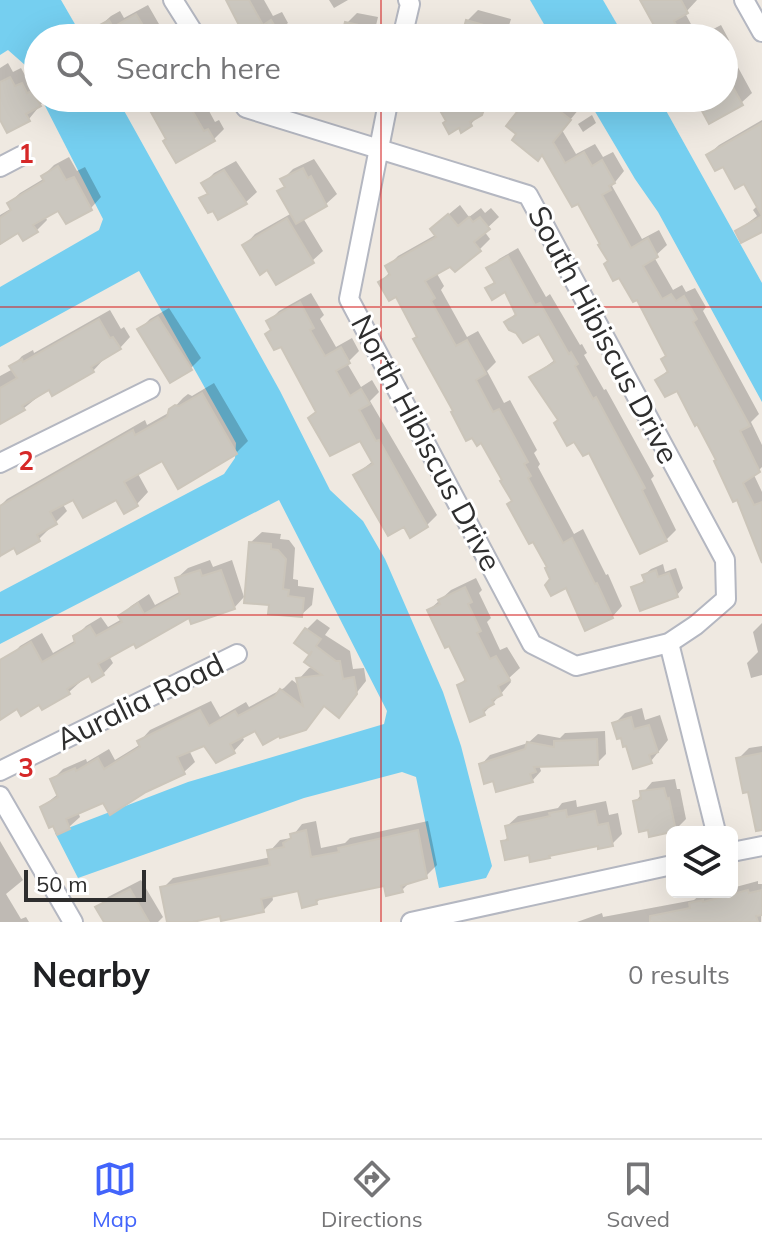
<!DOCTYPE html>
<html lang="en">
<head>
<meta charset="utf-8">
<style>
	:root { --surface:#fff; --page:#f6f6f6; --text:#202124; --muted:#757577; --line:#e0e0e0; --accent:#4264fb }
	body { margin:0; font-family:Mulish,sans-serif; background:var(--page); color:var(--text) }
	.controls { position:absolute; right:24px; bottom:24px; display:grid; overflow:hidden; border-radius:12px; box-shadow:0 8px 32px #0002 }
	.controls button { width:72px; height:72px; display:grid; place-items:center; padding:0; border:0; border-bottom:2px solid var(--line); background:var(--surface); color:var(--text); font:40px sans-serif }
	.scale { position:absolute; left:24px; bottom:20px; width:122px; box-sizing:border-box; padding-left:8px; border:4px solid #2e2e2e; border-top:0; font-size:22px; line-height:28px; white-space:nowrap; color:#2e2e2e; -webkit-text-stroke:6px #fff; paint-order:stroke }
	.list { margin:0; padding:0; list-style:none }
	h2 { display:flex; justify-content:space-between; align-items:center; height:104px; margin:0; padding:0 32px; font-size:34px }
	h2 small { font-size:26px; font-weight:400; color:var(--muted) }
	.icon { flex:none; width:44px; height:44px; fill:none; stroke:currentColor; stroke-width:2; stroke-linecap:round; stroke-linejoin:round }
	.map { position:relative; flex:none; width:762px; height:922px; overflow:hidden }
	.search { position:absolute; background:var(--surface); box-shadow:0 8px 32px #0002; left:24px; right:24px; top:24px; height:88px; display:flex; align-items:center; gap:20px; box-sizing:border-box; padding:0 28px; border-radius:44px; color:var(--muted); font-size:30px }
	.sheet { height:216px; background:var(--surface) }
	nav { display:flex; justify-content:space-around; align-items:center; box-sizing:border-box; height:112px; border-top:2px solid var(--line); background:var(--surface); font-size:22px; color:var(--muted) }
	nav a { display:grid; justify-items:center; gap:4px }
	nav .on { color:var(--accent) }
	.map>svg:first-child { display:block }
	.water { fill:#75cff0 }
	.shadow { fill:#0003 }
	.building { fill:#cbc7bf; stroke:#cbc5ba; stroke-width:2 }
	.lines { fill:none; stroke-linecap:round; stroke-linejoin:round }
	.minor-casing { stroke:#b4b7c1; stroke-width:22 }
	.minor { stroke:#fff; stroke-width:18 }
	.grid { fill:none; stroke:#d62828; stroke-width:2; stroke-opacity:0.55 }
	.labels { text-anchor:middle; stroke-width:6; stroke-linejoin:round; paint-order:stroke }
	.street-label { font-size:30px; fill:#2e2e2e; stroke:#fff }
	.grid-label { font-size:26px; text-anchor:middle; font-weight:bold; fill:#d62828; stroke:#fff; stroke-width:6; stroke-linejoin:round; paint-order:stroke }
</style>
</head>
<body>
<div class="map">
<svg width="762" height="922" viewBox="0 0 762 922">
	<rect width="100%" height="100%" fill="#efe9e1"/>
	<g class="water">
		<polygon points="0,0 61,0 83,38 38,38 38,92 25,65 8,50 0,55"/>
		<polygon points="530,0 603,0 625,38 552,38"/>
		<polygon points="41,98 117,98 280,391 330,490 363,521 385,559 443,692 461,746 492,866 486,878 439,888 416,777 402,772 304,798 78,878 55,833 188,782 384,724 387,711 279,500 0,644 0,592 224,474 235,458 236,443 139,271 0,347 0,287 99,230 103,219"/>
		<polygon points="587,98 659,98 762,283 762,402 658,212 635,179"/>
	</g>
	<g class="shadow">
		<polygon points="227,0 264,0 273,16 282,12 288,23 270,38 248,38"/>
		<polygon points="329,0 348,0 334,8"/>
		<polygon points="642,0 697,0 685,13 698,37 721,25 729,40 726,43 728,49 752,93 741,103 697,98 724,98 724,38 663,38"/>
		<polygon points="148,5 167,38 104,38 100,26 111,16 120,11 124,18"/>
		<polygon points="478,10 511,19 505,38 457,38 460,28"/>
		<polygon points="357,13 378,17 373,38 343,38 347,23"/>
		<polygon points="8,63 13,72 21,68 26,77 33,74 38,83 38,98 46,98 29,119 0,122 0,68"/>
		<polygon points="140,98 202,98 215,122 219,120 224,129 213,140 168,139 150,107 146,109"/>
		<polygon points="436,98 494,98 471,124 448,120"/>
		<polygon points="531,98 566,98 579,109 562,130 576,154 595,144 603,157 613,152 624,171 612,186 642,239 659,230 667,245 654,257 673,290 682,285 686,292 695,288 706,307 703,311 759,414 751,422 762,445 762,467 754,475 762,492 762,561 738,498 678,388 658,380 669,369 668,354 638,297 610,261"/>
		<polygon points="592,115 596,123 583,132 578,124"/>
		<polygon points="762,120 762,229 737,231 757,216 753,210 758,205 745,182 708,155 719,145"/>
		<polygon points="69,157 77,171 85,167 101,197 91,208 59,208 45,216 47,220 36,231 19,231 0,245 0,215 12,208 9,203 20,193 45,178 43,176 54,165"/>
		<polygon points="314,159 337,194 326,204 303,218 323,251 312,261 268,268 245,245 255,234 292,213 280,192 286,185 283,179 293,169"/>
		<polygon points="236,161 257,192 246,202 219,218 202,199 209,192 204,183 214,173"/>
		<polygon points="460,205 469,217 481,208 485,213 491,208 499,217 484,231 490,239 480,249 455,269 451,264 436,272 444,286 441,290 467,337 478,331 496,362 487,371 504,403 510,400 537,450 534,453 540,464 538,467 574,534 583,529 606,575 608,574 622,606 612,617 567,586 552,579 549,567 482,441 455,410 396,295 380,282 390,272 387,267 398,256 437,234 443,219"/>
		<polygon points="518,248 546,297 550,294 580,345 582,344 587,353 584,355 604,390 606,389 654,476 651,479 676,530 666,540 590,450 559,420 532,377 556,359 540,331 507,322 517,312 505,289 488,288 496,280 489,269 499,259"/>
		<polygon points="311,293 324,315 320,319 336,347 352,338 359,351 347,363 361,387 372,380 379,392 370,401 437,515 426,526 404,525 355,475 373,461 360,438 318,411 269,321 279,311"/>
		<polygon points="169,308 201,358 191,368 140,329 150,319"/>
		<polygon points="110,310 121,329 124,327 130,337 120,348 102,358 103,360 93,371 50,387 23,409 0,415 0,376 13,369 12,367 22,356 33,350 34,353"/>
		<polygon points="214,383 248,441 236,453 162,458 137,472 148,492 137,504 117,497 73,497 62,503 67,511 39,539 15,546 1,554 0,558 0,506 7,499 145,420 147,425 170,412 183,398 188,394 192,396"/>
		<polygon points="262,532 281,534 280,539 289,540 295,548 293,579 298,580 298,586 314,588 312,605 301,615 271,604 251,542"/>
		<polygon points="210,560 213,567 232,560 244,597 234,608 190,616 135,641 109,656 113,663 103,674 89,674 69,692 18,707 0,717 0,669 20,646 42,633 53,653 76,640 75,637 86,626 101,617 108,627 122,619 121,616 131,606 149,594 155,605 181,591 177,578 188,568"/>
		<polygon points="663,564 665,572 676,568 683,588 677,595 634,588 646,579 644,575 651,569"/>
		<polygon points="476,578 482,590 479,593 491,618 487,622 500,650 507,647 520,668 509,678 511,682 494,702 484,713 471,719 459,686 466,678 450,644 429,610 451,590"/>
		<polygon points="317,619 330,628 325,635 350,651 353,669 364,668 366,681 339,715 325,705 305,728 255,728 242,736 244,740 234,751 205,743 189,750 195,762 184,772 78,812 80,817 69,827 42,807 58,794 52,780 63,769 86,759 87,762 109,749 115,760 141,744 140,741 150,730 211,701 220,717 246,702 249,707 284,688 292,680 300,686 299,679 309,668 315,667 315,646 307,629"/>
		<polygon points="762,623 762,675 751,678 747,663 758,652 753,632"/>
		<polygon points="642,708 645,720 660,715 668,740 651,761 628,743 614,724 625,713"/>
		<polygon points="605,731 606,754 597,763 539,765 541,771 532,781 494,779 481,765 490,755 528,743 538,734 560,738 565,733"/>
		<polygon points="762,746 762,804 738,759 749,748"/>
		<polygon points="675,779 677,789 680,789 686,819 675,830 635,802 652,782"/>
		<polygon points="576,800 577,807 606,801 609,815 618,813 622,834 612,844 600,843 530,853 503,842 509,836 507,826 518,816 558,808 562,803"/>
		<polygon points="316,821 321,848 345,843 350,838 428,821 437,865 426,876 412,880 402,890 386,884 322,897 316,903 300,889 272,894 273,900 263,911 222,914 200,918 197,922 169,922 163,888 173,878 271,857 270,851 280,840 291,838 302,824"/>
		<polygon points="0,841 23,880 6,894 21,919 26,917 29,922 0,922"/>
		<polygon points="141,880 163,917 158,922 106,922 98,907 108,897"/>
		<polygon points="758,881 758,884 762,884 761,922 577,922 602,913 603,917 694,900 701,894 732,892 732,888"/>
	</g>
	<g class="building">
		<polygon points="226,0 249,0 263,25 271,20 282,38 238,38 244,35"/>
		<polygon points="640,0 681,0 688,13 674,21 683,38 661,38"/>
		<polygon points="136,14 151,38 95,38 102,34 98,26 109,20 113,27"/>
		<polygon points="466,20 516,34 516,38 461,38"/>
		<polygon points="345,22 391,32 390,38 341,38"/>
		<polygon points="724,71 743,105 709,124 695,98 724,98"/>
		<polygon points="10,77 15,86 22,83 27,93 32,91 41,106 26,114 30,121 7,133 0,120 0,82"/>
		<polygon points="143,98 185,98 204,131 208,129 215,141 176,163 163,141 166,139"/>
		<polygon points="433,98 488,98 482,115 470,122 472,126 461,133 459,128 449,134 443,123 446,121"/>
		<polygon points="528,98 543,98 571,120 553,142 565,163 584,152 592,166 602,160 615,183 609,186 611,190 602,195 631,248 648,238 658,257 643,266 662,299 671,294 676,301 684,296 697,319 693,322 750,426 740,431 760,472 743,483 754,505 762,502 762,563 737,500 733,502 714,461 716,460 697,424 695,426 677,391 665,397 655,380 668,372 661,359 666,356 637,300 633,302 619,278 613,281 604,264 608,261 598,245 600,244 578,204 572,207 542,155 538,161 512,140 516,134 506,126"/>
		<polygon points="762,123 762,232 741,243 735,231 762,216 744,184 735,189 723,167 715,171 706,155"/>
		<polygon points="58,166 66,180 74,177 92,210 66,224 58,211 33,225 38,232 23,241 18,233 0,244 0,218 11,210 7,203 44,181 41,176"/>
		<polygon points="303,168 308,178 311,176 327,206 296,224 277,191 285,187 280,179"/>
		<polygon points="224,170 247,204 218,220 213,211 208,213 199,198 208,194 201,183"/>
		<polygon points="448,214 458,226 469,217 473,222 480,217 490,229 474,242 481,251 455,272 450,267 425,281 435,298 431,301 456,346 467,340 486,374 476,380 493,412 499,409 528,462 524,464 531,476 528,478 563,543 572,538 595,584 597,583 613,618 585,631 566,588 551,596 545,585 550,579 545,568 547,567 533,542 529,544 507,504 512,501 500,481 502,480 481,443 477,446 472,438 466,441 451,412 453,411 413,339 417,337 396,297 389,301 378,282 390,275 385,266 436,237 430,229"/>
		<polygon points="287,218 314,263 276,285 267,270 260,275 242,245"/>
		<polygon points="508,256 535,305 540,303 569,354 571,352 578,364 575,366 593,399 596,397 645,488 642,490 667,541 640,554 589,453 583,456 574,442 567,446 554,423 558,420 529,377 555,362 539,334 523,343 516,333 509,330 504,322 516,315 505,292 492,300 485,288 495,283 486,268"/>
		<polygon points="300,302 314,328 310,330 325,356 341,347 350,363 336,371 350,396 361,389 370,404 359,410 361,413 376,441 379,440 428,527 410,538 404,527 388,536 353,475 373,464 360,441 330,456 308,418 316,412 281,347 274,350 265,334 271,330 266,321"/>
		<polygon points="158,317 192,370 170,383 137,329"/>
		<polygon points="99,319 110,338 113,337 121,349 91,367 94,372 52,396 49,390 22,406 25,410 0,424 0,388 17,378 9,366 22,359 23,362"/>
		<polygon points="202,393 237,454 178,489 162,461 124,482 138,506 124,514 116,500 83,518 73,500 50,512 57,524 37,535 40,541 17,554 14,548 0,556 0,506 133,430 135,435 167,417 169,409 175,405 179,406"/>
		<polygon points="249,542 271,544 271,549 278,550 286,559 283,589 289,590 288,596 304,598 302,617 268,614 269,605 244,603"/>
		<polygon points="200,570 202,576 221,570 235,609 191,624 189,618 136,648 134,644 98,664 104,675 92,682 89,676 67,689 70,694 42,710 39,705 21,716 17,709 0,720 0,660 31,642 42,662 75,643 73,636 90,626 96,636 122,622 118,616 138,603 144,614 180,594 175,578"/>
		<polygon points="656,570 658,577 669,573 678,597 640,611 631,587 645,582 642,575"/>
		<polygon points="465,587 472,602 468,604 481,631 477,633 490,659 496,656 510,680 498,686 502,695 492,700 494,704 483,710 485,715 470,722 457,685 466,681 449,646 445,648 427,610 440,604 438,600"/>
		<polygon points="305,628 321,639 316,646 336,661 340,661 343,679 354,677 357,694 339,718 324,706 306,730 280,738 279,736 263,745 255,731 230,744 235,753 216,763 204,746 177,757 185,774 146,792 110,815 103,803 66,819 70,829 57,835 53,826 49,828 40,807 58,797 50,779 75,768 76,771 98,758 104,769 140,747 137,741 200,710 209,726 235,711 238,716 275,696 280,689 303,706 296,678 322,675 304,662 312,651 310,655 294,643"/>
		<polygon points="631,717 634,729 649,725 658,752 649,755 652,763 633,769 626,746 623,747 621,738 617,739 612,723"/>
		<polygon points="597,739 598,765 534,767 536,772 530,774 533,782 496,792 493,781 484,784 479,764 525,749 527,742 554,747 554,741"/>
		<polygon points="762,753 762,830 756,831 748,792 743,793 736,758"/>
		<polygon points="664,788 667,799 669,798 676,831 649,837 648,830 639,832 633,801 641,799 640,791"/>
		<polygon points="566,810 567,817 595,811 598,825 608,823 613,846 598,849 598,846 549,856 550,858 530,862 529,855 505,860 501,841 508,840 505,826 550,816 549,813"/>
		<polygon points="306,830 311,857 339,852 338,848 418,830 427,878 401,886 403,892 386,896 384,886 316,900 317,904 302,908 298,891 261,899 264,912 221,921 220,916 193,922 167,922 160,887 270,865 267,850 284,847 283,843 291,838 290,834"/>
		<polygon points="130,889 149,922 104,922 95,907"/>
		<polygon points="748,890 749,893 762,890 762,915 756,916 758,922 650,922 650,916 690,908 689,903 703,900 703,902"/>
	</g>
	<g class="lines">
		<defs>
			<g id="minor">
				<polyline points="173,0 197,38"/>
				<polyline points="744,0 762,32"/>
				<polyline points="402,38 410,4 408,0"/>
				<polyline points="239,98 246,108 528,195 725,560 726,599 696,625 669,643 576,666 532,644 349,299 389,98"/>
				<polyline points="0,167 21,156"/>
				<polyline points="0,463 150,389"/>
				<polyline points="669,643 716,832"/>
				<polyline points="0,771 237,654"/>
				<polyline points="0,796 73,922"/>
				<polyline points="732,852 762,846"/>
				<polyline points="411,922 672,865"/>
			</g>
		</defs>
		<use href="#minor" class="minor-casing"/>
		<use href="#minor" class="minor"/>
	</g>
	<path class="grid" d="M 381,0 L 381,38M 381,98 L 381,922M 0,307 L 762,307M 0,615 L 762,615"/>
	<g class="labels">
		<g class="street-label">
			<text transform="translate(603 335) rotate(62)" y="10">South Hibiscus Drive</text>
			<text transform="translate(426 443) rotate(62)" y="10">North Hibiscus Drive</text>
			<text transform="translate(140 702) rotate(-26)" y="10">Auralia Road</text>
		</g>
	</g>
	<g class="grid-label">
		<text x="26" y="163">1</text>
		<text x="26" y="470">2</text>
		<text x="26" y="777">3</text>
	</g>
</svg>
<div class="controls">
<button><svg class="icon" aria-label="layers" viewBox="0 0 24 24"><path d="M12 4l9 5-9 5-9-5zM3 14l9 5 9-5"/></svg></button>
</div>
<div class="scale">50 m</div>
<div class="search"><svg class="icon" aria-label="search" viewBox="0 0 24 24"><circle cx="10" cy="10" r="6"/><path d="M15 15l6 6"/></svg>Search here</div>
</div>
<section class="sheet">
<h2>Nearby<small>0 results</small></h2>
<ul class="list">
</ul>
</section>
<nav>
<a class="on"><svg class="icon" aria-label="map" viewBox="0 0 24 24"><path d="M3 6l6-2 6 2 6-2v14l-6 2-6-2-6 2zM9 4v14M15 6v14"/></svg>Map</a>
<a><svg class="icon" aria-label="directions" viewBox="0 0 24 24"><path d="M12 3l9 9-9 9-9-9zM9 14v-3h6M13 9l2 2-2 2"/></svg>Directions</a>
<a><svg class="icon" aria-label="saved" viewBox="0 0 24 24"><path d="M7 4h10v16l-5-4-5 4z"/></svg>Saved</a>
</nav>
</body>
</html>
